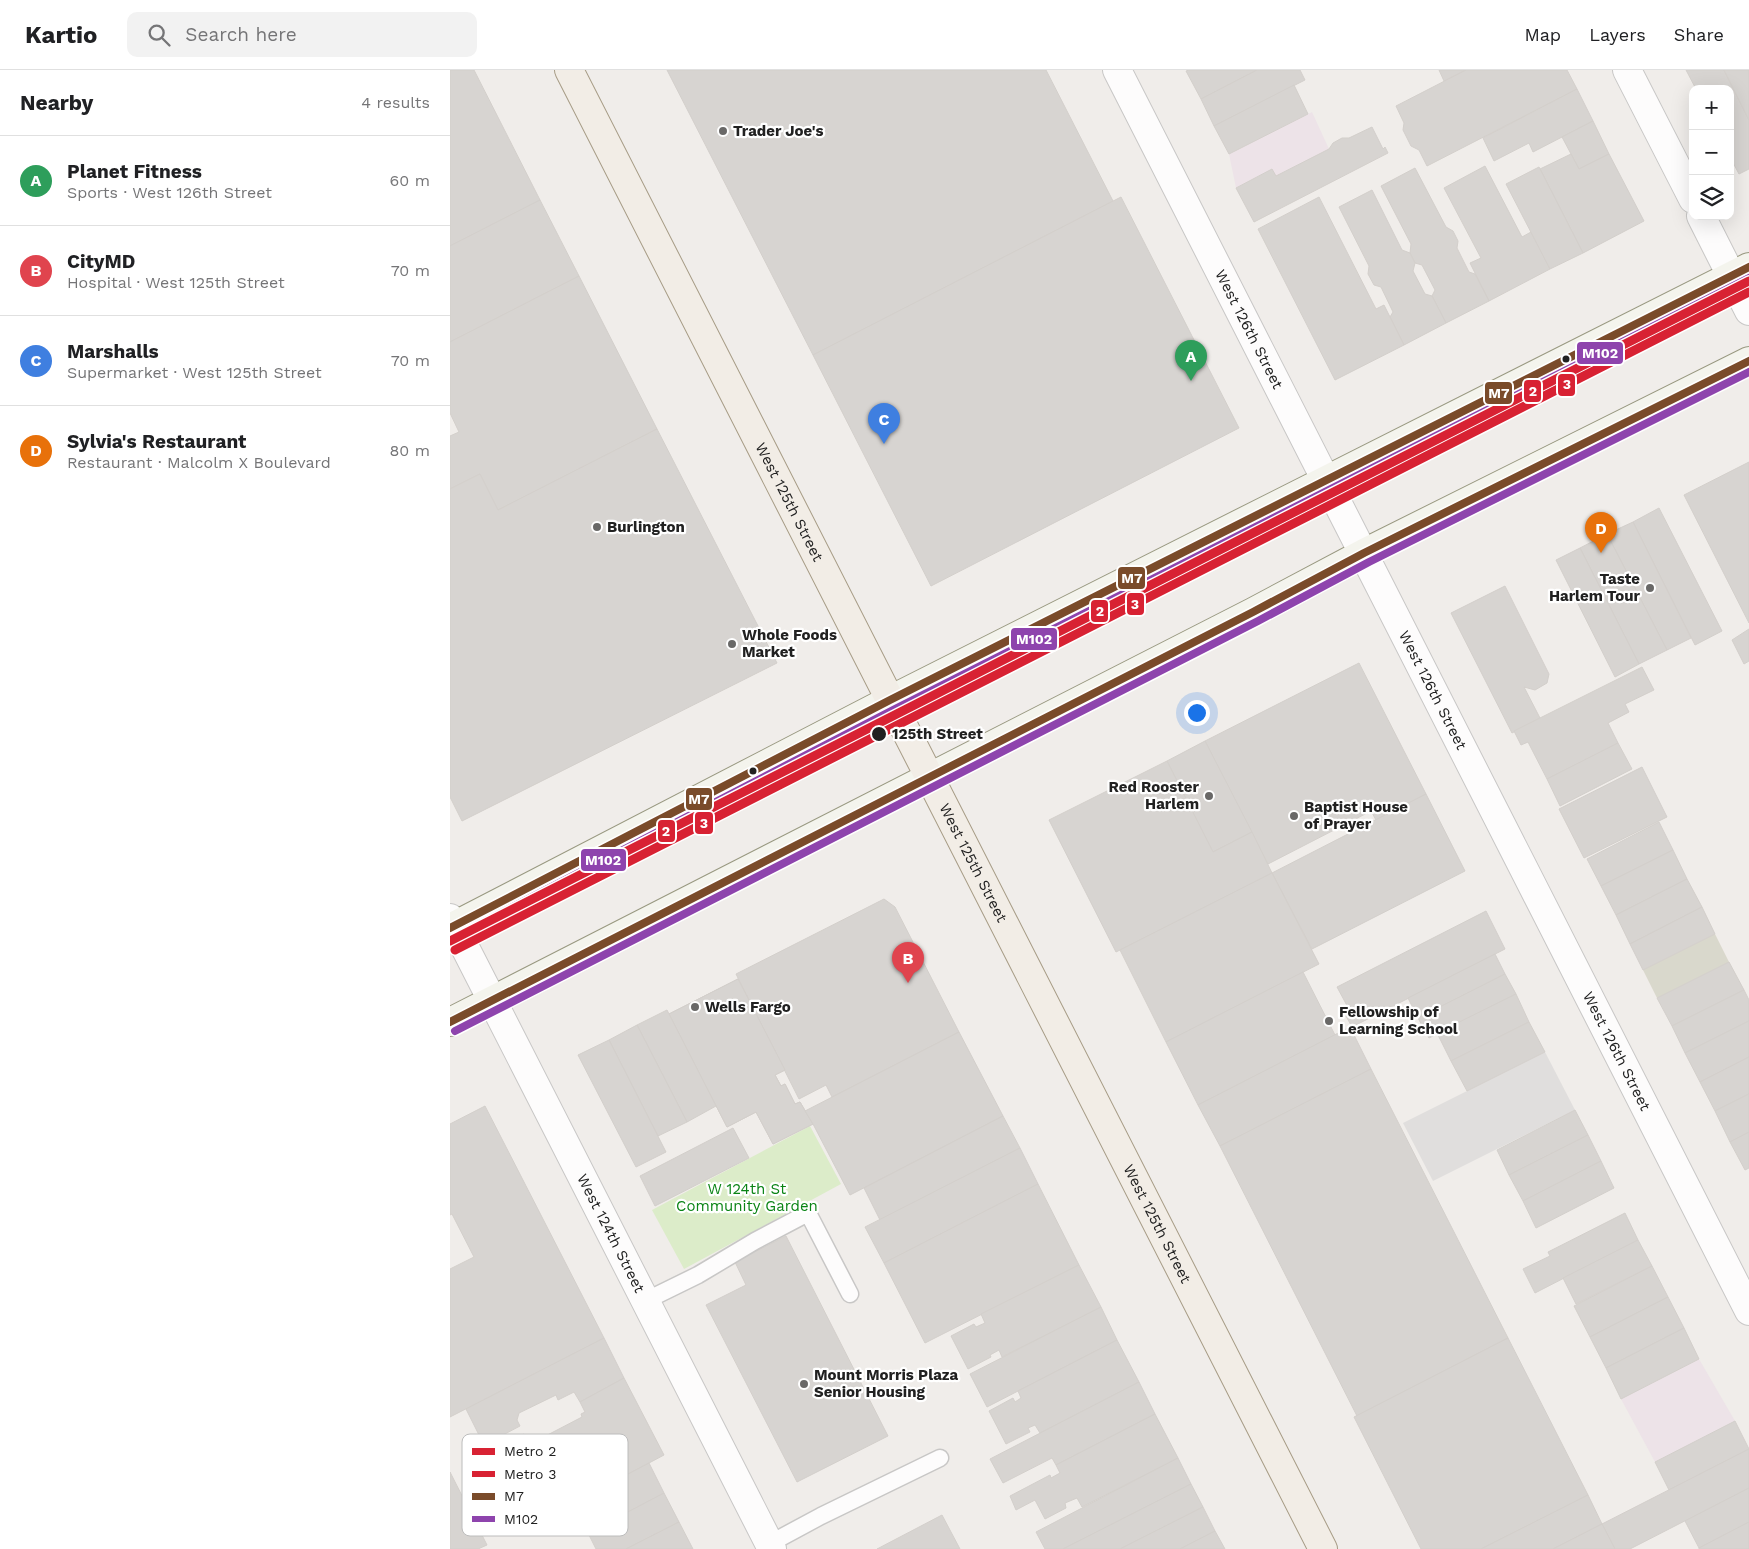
<!DOCTYPE html>
<html lang="en">
<head>
<meta charset="utf-8">
<style>
	:root { --surface:#fff; --page:#f2f2f2; --text:#202124; --muted:#757577; --line:#e0e0e0; --accent:#1a73e8 }
	body { margin:0; font-family:"Work Sans",sans-serif; background:var(--page); color:var(--text) }
	.controls { position:absolute; right:15px; top:15px; display:grid; overflow:hidden; border-radius:10px; box-shadow:0 5px 20px #0002 }
	.controls button { width:45px; height:45px; display:grid; place-items:center; padding:0; border:0; border-bottom:1px solid var(--line); background:var(--surface); color:var(--text); font:25px sans-serif }
	.you { position:absolute; left:746px; top:642px; width:18px; height:18px; margin:-12px; border:4px solid #fff; border-radius:50%; background:#1a73e8; box-shadow:0 0 0 8px #1a73e833 }
	.badge { display:grid; place-items:center; width:32px; height:32px; border-radius:50%; background:var(--accent); color:#fff; font-size:16px; font-weight:700 }
	.pin { position:absolute; translate:-50% -41px; filter:drop-shadow(0 1px 2px #0008) }
	.pin::after { content:''; position:absolute; top:26px; width:18px; height:15px; background:inherit; clip-path:polygon(0 0,100% 0,50% 100%) }
	.list { margin:0; padding:0; list-style:none }
	h2 { display:flex; justify-content:space-between; align-items:center; height:65px; margin:0; padding:0 20px; font-size:21px }
	h2 small { font-size:16px; font-weight:400; color:var(--muted) }
	.list li { display:grid; grid-template-columns:32px 1fr auto; gap:15px; align-items:center; box-sizing:border-box; height:90px; padding:0 20px; border-top:1px solid var(--line) }
	.list b { display:block; font-size:19px; white-space:nowrap }
	.list p { margin:0; font-size:16px; white-space:nowrap; color:var(--muted) }
	.list em { font-size:16px; font-style:normal; color:var(--muted) }
	.icon { flex:none; width:28px; height:28px; fill:none; stroke:currentColor; stroke-width:2; stroke-linecap:round; stroke-linejoin:round }
	.map { position:relative; flex:none; width:1299px; height:1479px; overflow:hidden }
	header { display:flex; align-items:center; gap:30px; box-sizing:border-box; height:70px; padding:0 25px; background:var(--surface); border-bottom:1px solid var(--line) }
	header strong { font-size:24px }
	nav { display:flex; gap:28px; margin-inline-start:auto; font-size:18px }
	.search { width:350px; height:45px; background:var(--page); display:flex; align-items:center; gap:12px; box-sizing:border-box; padding:0 18px; border-radius:10px; color:var(--muted); font-size:19px }
	main { display:flex }
	aside { flex:1; background:var(--surface) }
	.map>svg:first-child { display:block }
	.industrial { fill:#ede3e8 }
	.construction { fill:#d9d8cc }
	.grass { fill:#dcecc9 }
	.parking { fill:#e0dedd }
	.building { fill:#d7d4d1; stroke:#d3cfcb; fill-rule:evenodd }
	.lines { fill:none; stroke-linecap:round; stroke-linejoin:round }
	.lane-casing { stroke:#c8c7c6; stroke-width:19 }
	.street-casing { stroke:#c8c7c6; stroke-width:30 }
	.secondary-casing { stroke:#999981; stroke-width:30 }
	.primary-casing { stroke:#a79c86; stroke-width:30 }
	.lane { stroke:#fdfcfc; stroke-width:16 }
	.street { stroke:#fdfcfc; stroke-width:28 }
	.secondary { stroke:#f4f4ed; stroke-width:28 }
	.primary { stroke:#f2ede6; stroke-width:28 }
	.bus-1-casing { stroke:#fff; stroke-width:11 }
	.bus-2-casing { stroke:#fff; stroke-width:11 }
	.bus-1 { stroke:#7a4b2a; stroke-width:8 }
	.bus-2 { stroke:#8e44ad; stroke-width:8 }
	.metro-1-casing { stroke:#fff; stroke-width:12 }
	.metro-2-casing { stroke:#fff; stroke-width:12 }
	.metro-1 { stroke:#d82233; stroke-width:9 }
	.metro-2 { stroke:#d82233; stroke-width:9 }
	.poi-dot { fill:#696867; stroke:#fff; stroke-width:2 }
	.bus-dot { fill:#212121; stroke:#fff; stroke-width:2 }
	.labels { text-anchor:middle; stroke-width:4.5; stroke-linejoin:round; paint-order:stroke }
	.poi-label { font-size:15px; font-weight:bold; fill:#212121; stroke:#fff; text-anchor:start }
	.street-label { font-size:15px; fill:#212121; stroke:#fff }
	.stop-label { font-size:15px; font-weight:bold; fill:#212121; stroke:#fff; text-anchor:start }
	.park-label { font-size:15px; fill:#0a8415; stroke:#fff }
	.key { fill:#fff; stroke:#bcbcbc; stroke-width:1 }
	.key-label { font-size:14px; fill:#212121 }
	.line-badge { stroke:#fff; stroke-width:2 }
	.badge-label { font-size:14px; text-anchor:middle; font-weight:bold; fill:#fff }
</style>
</head>
<body>
<header>
<strong>Kartio</strong>
<div class="search"><svg class="icon" aria-label="search" viewBox="0 0 24 24"><circle cx="10" cy="10" r="6"/><path d="M15 15l6 6"/></svg>Search here</div>
<nav><a>Map</a><a>Layers</a><a>Share</a></nav>
</header>
<main>
<aside>
<h2>Nearby<small>4 results</small></h2>
<ul class="list">
<li><span class="badge" style="background:#2e9e5b">A</span><div><b>Planet Fitness</b><p>Sports · West 126th Street</p></div><em>60 m</em></li>
<li><span class="badge" style="background:#e0444e">B</span><div><b>CityMD</b><p>Hospital · West 125th Street</p></div><em>70 m</em></li>
<li><span class="badge" style="background:#3f7fe0">C</span><div><b>Marshalls</b><p>Supermarket · West 125th Street</p></div><em>70 m</em></li>
<li><span class="badge" style="background:#e8710a">D</span><div><b>Sylvia's Restaurant</b><p>Restaurant · Malcolm X Boulevard</p></div><em>80 m</em></li>
</ul>
</aside>
<div class="map">
<svg width="1299" height="1479" viewBox="0 0 1299 1479">
	<rect width="100%" height="100%" fill="#f0edea"/>
	<g class="industrial">
		<polygon points="862,42 879,79 826,106 822,99 786,118 779,84"/>
		<polygon points="1249,1289 1285,1351 1205,1392 1171,1329"/>
	</g>
	<polygon class="construction" points="1265,864 1279,892 1207,928 1193,900"/>
	<polygon class="grass" points="360,1056 391,1114 234,1199 202,1140"/>
	<polygon class="parking" points="1095,982 1125,1040 983,1111 953,1053"/>
	<g class="building">
		<polygon points="0,0 24,0 90,130 0,176"/>
		<polygon points="217,0 596,0 663,131 363,285"/>
		<polygon points="739,0 807,0 751,29 736,1"/>
		<polygon points="807,0 850,0 855,10 764,56 751,29"/>
		<polygon points="989,0 1016,0 994,11"/>
		<polygon points="1016,0 1117,0 1127,19 977,96 969,80 961,76 953,60 954,53 946,36"/>
		<polygon points="1236,0 1274,0 1299,50 1299,99 1289,104 1280,87 1280,19 1246,19"/>
		<polygon points="1274,0 1299,0 1299,50"/>
		<polygon points="844,15 858,44 779,84 764,56"/>
		<polygon points="1127,19 1143,51 1083,82 1079,73 1044,91 1033,68"/>
		<polygon points="1143,51 1159,84 1129,99 1112,67"/>
		<polygon points="922,57 933,79 935,77 938,83 804,152 786,118 822,99 826,106 879,79 883,73 892,68 899,68"/>
		<polygon points="1121,84 1129,99 1159,84 1194,151 1133,183 1090,99"/>
		<polygon points="1035,96 1072,167 1081,162 1100,199 1039,231 1020,193 1031,188 994,118"/>
		<polygon points="1089,97 1133,183 1100,199 1056,114"/>
		<polygon points="965,98 996,157 1003,161 1008,171 1007,178 1019,202 1025,204 1039,231 996,253 982,226 985,220 972,195 965,193 960,183 961,174 931,116"/>
		<polygon points="922,120 952,180 960,183 965,193 963,201 975,224 982,226 996,253 954,275 940,247 943,242 931,217 924,215 918,204 919,196 889,137"/>
		<polygon points="671,127 789,358 481,516 363,285"/>
		<polygon points="869,127 926,239 934,235 954,275 885,310 808,159"/>
		<polygon points="90,130 129,206 0,272 0,176"/>
		<polygon points="129,206 207,359 48,440 30,404 0,419 0,366 9,362 0,343 0,272"/>
		<polygon points="207,359 327,593 12,751 0,727 0,419 30,404 48,440"/>
		<polygon points="1299,392 1299,553 1234,425"/>
		<polygon points="1209,438 1272,561 1245,575 1183,452"/>
		<polygon points="1183,452 1241,568 1217,580 1157,464"/>
		<polygon points="1157,464 1217,580 1189,594 1130,478"/>
		<polygon points="1130,478 1189,594 1165,607 1106,490"/>
		<polygon points="1055,516 1099,604 1097,613 1085,620 1074,617 1090,648 1062,663 1001,543"/>
		<polygon points="1299,559 1299,591 1294,594 1282,570"/>
		<polygon points="909,593 976,724 926,750 921,741 818,794 755,671"/>
		<polygon points="1192,597 1204,620 1175,634 1179,642 1158,653 1168,673 1097,709 1078,672 1071,675 1064,661"/>
		<polygon points="755,671 802,762 763,782 717,691"/>
		<polygon points="1168,673 1182,699 1110,736 1097,709"/>
		<polygon points="717,691 763,782 802,762 822,803 666,882 599,750"/>
		<polygon points="1192,697 1217,747 1134,788 1109,739"/>
		<polygon points="976,724 1015,801 862,879 822,803"/>
		<polygon points="1209,752 1223,780 1151,816 1137,789"/>
		<polygon points="1223,780 1237,809 1166,845 1151,816"/>
		<polygon points="822,803 869,894 716,972 670,880"/>
		<polygon points="1237,809 1252,837 1180,874 1166,845"/>
		<polygon points="434,829 445,837 509,962 382,1027 376,1015 349,1029 286,904"/>
		<polygon points="1252,837 1265,864 1193,900 1180,874"/>
		<polygon points="1036,841 1055,879 902,957 896,946 901,943 887,917"/>
		<polygon points="1045,884 1055,904 968,948 958,928"/>
		<polygon points="1279,892 1294,920 1222,956 1207,928"/>
		<polygon points="853,902 885,965 748,1035 716,972"/>
		<polygon points="1055,904 1066,924 979,968 968,948"/>
		<path d="M 288,909 L 335,1000 L 325,1005 L 331,1016 L 335,1014 L 345,1034 L 350,1032 L 363,1054 L 323,1074 L 306,1042 L 277,1057 L 219,944 ZM 302,1016 L 309,1028 L 301,1032 L 295,1020 Z"/>
		<polygon points="288,909 335,1000 325,1005 331,1016 335,1014 345,1034 350,1032 363,1054 323,1074 306,1042 277,1057 219,944"/>
		<polygon points="1294,920 1299,930 1299,951 1235,983 1222,956"/>
		<polygon points="1066,924 1079,952 1001,991 987,963"/>
		<polygon points="217,940 266,1036 237,1052 187,955"/>
		<polygon points="1299,951 1299,987 1250,1012 1235,983"/>
		<polygon points="1079,952 1095,982 1017,1021 1001,991"/>
		<polygon points="187,955 237,1052 208,1066 159,970"/>
		<polygon points="900,957 921,999 770,1076 748,1035"/>
		<polygon points="509,962 553,1046 400,1125 363,1054 355,1041"/>
		<polygon points="159,970 216,1082 186,1097 128,985"/>
		<polygon points="1299,987 1299,1024 1265,1041 1250,1012"/>
		<polygon points="921,999 1058,1268 907,1346 770,1076"/>
		<polygon points="1299,1024 1299,1062 1280,1072 1265,1041"/>
		<polygon points="35,1036 154,1268 0,1347 0,1199 24,1187 2,1144 0,1145 0,1054"/>
		<polygon points="1125,1040 1138,1065 1059,1105 1047,1080"/>
		<polygon points="553,1046 570,1078 430,1150 414,1118"/>
		<polygon points="283,1058 299,1088 205,1136 190,1106"/>
		<polygon points="1299,1062 1299,1098 1295,1100 1280,1072"/>
		<polygon points="1138,1065 1151,1091 1073,1131 1059,1105"/>
		<polygon points="570,1078 588,1114 434,1193 415,1157"/>
		<polygon points="1151,1091 1164,1118 1086,1158 1073,1131"/>
		<polygon points="588,1114 629,1195 475,1273 434,1193"/>
		<polygon points="1175,1143 1188,1170 1085,1223 1073,1199 1100,1186 1098,1182"/>
		<polygon points="336,1166 438,1366 347,1412 256,1235 296,1215 285,1192"/>
		<polygon points="1188,1170 1202,1196 1126,1234 1113,1208"/>
		<polygon points="629,1195 651,1237 552,1287 549,1280 540,1285 541,1287 518,1299 501,1266 524,1254 526,1257 535,1253 531,1244"/>
		<polygon points="1202,1196 1218,1227 1140,1267 1124,1236"/>
		<polygon points="1218,1227 1234,1258 1156,1298 1140,1267"/>
		<polygon points="651,1237 667,1270 537,1337 520,1304"/>
		<polygon points="1234,1258 1249,1289 1171,1329 1156,1298"/>
		<polygon points="154,1268 174,1308 130,1332 124,1322 108,1330 106,1325 69,1343 67,1350 70,1356 34,1375 16,1339"/>
		<polygon points="1058,1268 1138,1425 1031,1479 971,1479 904,1347"/>
		<polygon points="667,1270 689,1312 590,1363 585,1355 578,1358 580,1362 556,1374 539,1341 563,1328 565,1332 571,1328 568,1321"/>
		<polygon points="174,1308 214,1385 169,1409 162,1395 109,1421 106,1427 109,1433 73,1451 38,1383 74,1364 77,1370 84,1372 132,1347 131,1344 135,1342 130,1332"/>
		<polygon points="689,1312 705,1344 606,1395 602,1388 553,1413 540,1389"/>
		<polygon points="705,1344 728,1388 632,1437 627,1428 615,1433 616,1438 595,1449 585,1430 566,1440 560,1426 600,1405 601,1408 610,1403 606,1395"/>
		<polygon points="1285,1351 1299,1379 1219,1420 1205,1392"/>
		<polygon points="1299,1379 1299,1418 1180,1479 1165,1479 1152,1454"/>
		<polygon points="728,1388 741,1414 613,1479 595,1479 586,1462"/>
		<polygon points="199,1393 214,1423 138,1463 123,1433"/>
		<polygon points="0,1402 37,1475 28,1479 0,1479"/>
		<polygon points="741,1414 753,1437 670,1479 613,1479"/>
		<polygon points="1299,1418 1299,1452 1249,1478 1235,1451"/>
		<polygon points="214,1423 229,1452 176,1479 146,1479 138,1463"/>
		<polygon points="1138,1425 1152,1454 1103,1479 1031,1479"/>
		<polygon points="753,1437 765,1461 730,1479 670,1479"/>
		<polygon points="492,1445 510,1479 427,1479"/>
		<polygon points="229,1452 243,1479 176,1479"/>
		<polygon points="1299,1452 1299,1479 1249,1479 1249,1478"/>
		<polygon points="1152,1454 1165,1479 1103,1479"/>
		<polygon points="765,1461 775,1479 730,1479"/>
	</g>
	<g class="lines">
		<defs>
			<g id="lane">
				<polyline points="195,1231 248,1205 305,1171 358,1143 400,1224"/>
				<polyline points="319,1474 371,1446 490,1388"/>
			</g>
			<g id="street">
				<path id="s1" d="M 667,0 L 1299,1241"/>
				<polyline points="1177,0 1243,129"/>
				<polyline points="1251,146 1299,241"/>
				<path id="s2" d="M 0,848 L 322,1479"/>
			</g>
			<g id="secondary">
				<polyline points="0,858 440,630 1299,197"/>
				<polyline points="0,952 803,542 914,483 1299,291"/>
			</g>
			<g id="primary">
				<path id="s3" d="M 119,0 L 873,1479"/>
			</g>
		</defs>
		<use href="#lane" class="lane-casing"/>
		<use href="#street" class="street-casing"/>
		<use href="#secondary" class="secondary-casing"/>
		<use href="#primary" class="primary-casing"/>
		<use href="#lane" class="lane"/>
		<use href="#street" class="street"/>
		<use href="#secondary" class="secondary"/>
		<use href="#primary" class="primary"/>
		<defs>
			<g id="bus-1">
				<polyline points="0,858 440,630 1299,197"/>
				<polyline points="0,952 803,542 914,483 1299,291"/>
			</g>
			<g id="bus-2">
				<polyline points="5,867 445,639 1299,208"/>
				<polyline points="5,961 808,551 919,492 1299,302"/>
			</g>
		</defs>
		<use href="#bus-1" class="bus-1-casing"/>
		<use href="#bus-2" class="bus-2-casing"/>
		<use href="#bus-1" class="bus-1"/>
		<use href="#bus-2" class="bus-2"/>
		<defs>
			<polyline id="metro-1" points="0,871 1299,211"/>
			<polyline id="metro-2" points="5,880 1299,222"/>
		</defs>
		<use href="#metro-1" class="metro-1-casing"/>
		<use href="#metro-2" class="metro-2-casing"/>
		<use href="#metro-1" class="metro-1"/>
		<use href="#metro-2" class="metro-2"/>
	</g>
	<g class="poi-dot">
		<circle cx="273" cy="61" r="5"/>
		<circle cx="147" cy="457" r="5"/>
		<circle cx="1200" cy="518" r="5"/>
		<circle cx="282" cy="574" r="5"/>
		<circle cx="759" cy="726" r="5"/>
		<circle cx="844" cy="746" r="5"/>
		<circle cx="245" cy="937" r="5"/>
		<circle cx="879" cy="951" r="5"/>
		<circle cx="354" cy="1314" r="5"/>
	</g>
	<g class="bus-dot">
		<circle cx="1116" cy="289" r="4.5"/>
		<circle cx="429" cy="664" r="8"/>
		<circle cx="303" cy="701" r="4.5"/>
	</g>
	<g class="labels">
		<g class="poi-label">
			<text x="283" y="66">Trader Joe's</text>
			<text x="157" y="462">Burlington</text>
			<text x="1190" y="514" text-anchor="end">Taste<tspan x="1190" dy="17">Harlem Tour</tspan></text>
			<text x="292" y="570">Whole Foods<tspan x="292" dy="17">Market</tspan></text>
			<text x="749" y="722" text-anchor="end">Red Rooster<tspan x="749" dy="17">Harlem</tspan></text>
			<text x="854" y="742">Baptist House<tspan x="854" dy="17">of Prayer</tspan></text>
			<text x="255" y="942">Wells Fargo</text>
			<text x="889" y="947">Fellowship of<tspan x="889" dy="17">Learning School</tspan></text>
			<text x="364" y="1310">Mount Morris Plaza<tspan x="364" dy="17">Senior Housing</tspan></text>
		</g>
		<g class="street-label">
			<text dy="5" stroke="none"><textPath href="#s1" startOffset="291">West 126th Street</textPath></text>
			<text dy="5" stroke="none"><textPath href="#s3" startOffset="485">West 125th Street</textPath></text>
			<text dy="5" stroke="none"><textPath href="#s1" startOffset="696">West 126th Street</textPath></text>
			<text dy="5" stroke="none"><textPath href="#s3" startOffset="890">West 125th Street</textPath></text>
			<text dy="5" stroke="none"><textPath href="#s1" startOffset="1101">West 126th Street</textPath></text>
			<text dy="5" stroke="none"><textPath href="#s3" startOffset="1295">West 125th Street</textPath></text>
			<text dy="5" stroke="none"><textPath href="#s2" startOffset="354">West 124th Street</textPath></text>
		</g>
		<g class="stop-label">
			<text x="442" y="669">125th Street</text>
		</g>
		<g class="park-label">
			<text x="297" y="1124">W 124th St<tspan x="297" dy="17">Community Garden</tspan></text>
		</g>
	</g>
	<rect x="12" y="1364" width="166" height="102" rx="8" class="key"/>
	<rect x="22" y="1378" width="23" height="7" fill="#d82233"/>
	<rect x="22" y="1401" width="23" height="6" fill="#d82233"/>
	<rect x="22" y="1423" width="23" height="7" fill="#7a4b2a"/>
	<rect x="22" y="1446" width="23" height="6" fill="#8e44ad"/>
	<g class="key-label">
		<text x="54" y="1386">Metro 2</text>
		<text x="54" y="1409">Metro 3</text>
		<text x="54" y="1431">M7</text>
		<text x="54" y="1454">M102</text>
	</g>
	<g class="line-badge">
		<rect x="1126" y="271" width="48" height="24" rx="5" fill="#8e44ad"/>
		<rect x="1107" y="303" width="19" height="24" rx="5" fill="#d82233"/>
		<rect x="1073" y="309" width="19" height="24" rx="5" fill="#d82233"/>
		<rect x="1034" y="311" width="29" height="24" rx="5" fill="#7a4b2a"/>
		<rect x="667" y="496" width="29" height="24" rx="5" fill="#7a4b2a"/>
		<rect x="676" y="522" width="19" height="24" rx="5" fill="#d82233"/>
		<rect x="640" y="529" width="19" height="24" rx="5" fill="#d82233"/>
		<rect x="560" y="557" width="48" height="24" rx="5" fill="#8e44ad"/>
		<rect x="235" y="717" width="28" height="24" rx="5" fill="#7a4b2a"/>
		<rect x="244" y="741" width="20" height="24" rx="5" fill="#d82233"/>
		<rect x="207" y="749" width="19" height="24" rx="5" fill="#d82233"/>
		<rect x="130" y="778" width="47" height="24" rx="5" fill="#8e44ad"/>
	</g>
	<g class="badge-label">
		<text x="1150" y="288">M102</text>
		<text x="1117" y="319">3</text>
		<text x="1083" y="326">2</text>
		<text x="1049" y="328">M7</text>
		<text x="682" y="513">M7</text>
		<text x="685" y="539">3</text>
		<text x="650" y="546">2</text>
		<text x="584" y="574">M102</text>
		<text x="249" y="734">M7</text>
		<text x="254" y="758">3</text>
		<text x="216" y="766">2</text>
		<text x="153" y="795">M102</text>
	</g>
</svg>
<div class="controls">
<button>+</button>
<button>−</button>
<button><svg class="icon" aria-label="layers" viewBox="0 0 24 24"><path d="M12 4l9 5-9 5-9-5zM3 14l9 5 9-5"/></svg></button>
</div>
<div class="you"></div>
<div class="pin badge" style="left:741px;top:311px;background:#2e9e5b">A</div>
<div class="pin badge" style="left:458px;top:913px;background:#e0444e">B</div>
<div class="pin badge" style="left:434px;top:374px;background:#3f7fe0">C</div>
<div class="pin badge" style="left:1151px;top:483px;background:#e8710a">D</div>
</div>
</main>
</body>
</html>
